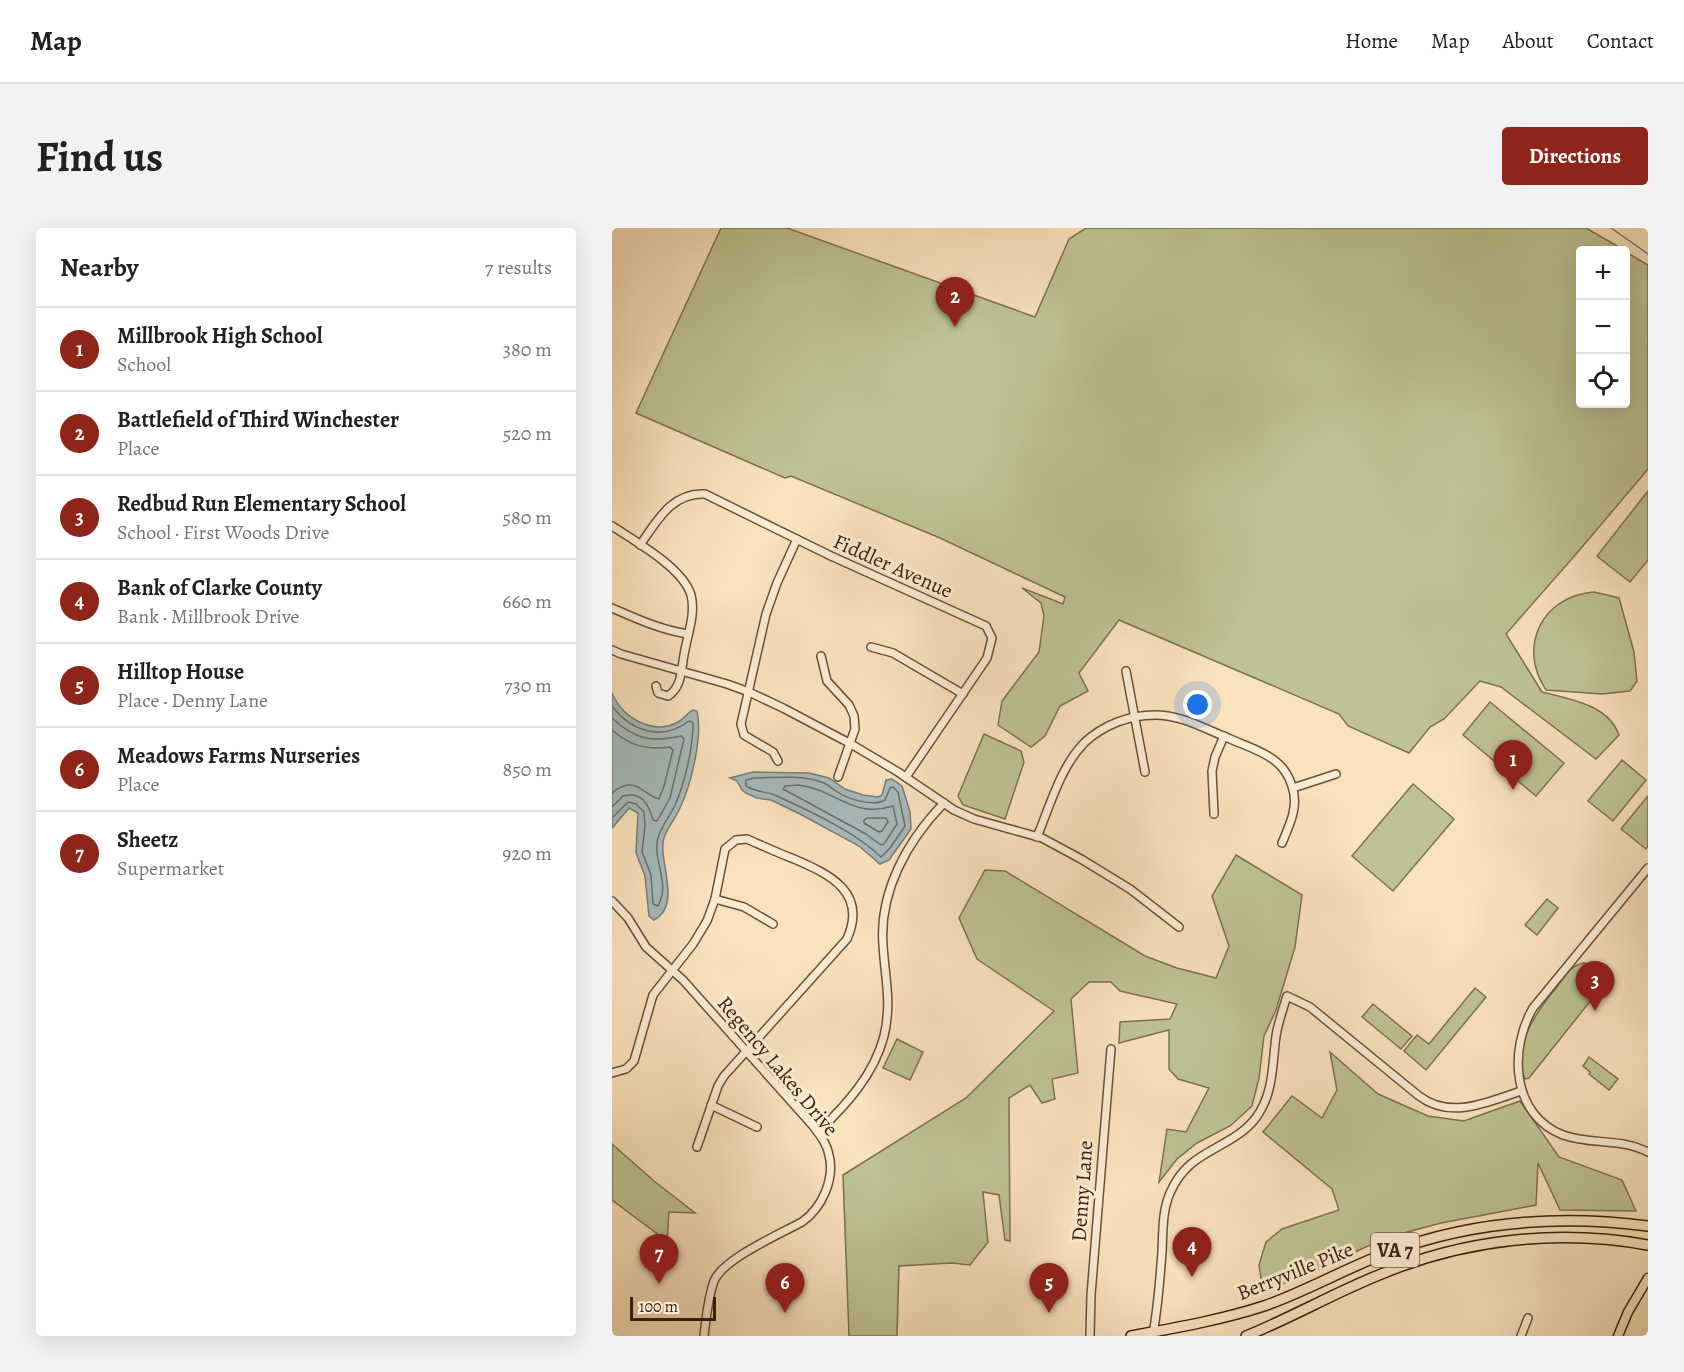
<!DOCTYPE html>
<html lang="en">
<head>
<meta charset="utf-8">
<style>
	:root { --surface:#fff; --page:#f2f2f2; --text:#202124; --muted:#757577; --line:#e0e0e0; --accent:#8f2418 }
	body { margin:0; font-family:Alegreya,serif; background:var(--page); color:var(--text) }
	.controls { position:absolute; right:18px; top:18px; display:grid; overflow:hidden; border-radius:6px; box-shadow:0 6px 24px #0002 }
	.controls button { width:54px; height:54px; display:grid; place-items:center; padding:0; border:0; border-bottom:2px solid var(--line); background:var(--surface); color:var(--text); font:30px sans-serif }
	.scale { position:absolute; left:18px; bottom:15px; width:86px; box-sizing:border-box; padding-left:6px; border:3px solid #3a210d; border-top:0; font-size:16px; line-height:21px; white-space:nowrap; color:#3a210d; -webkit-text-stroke:4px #fcecd3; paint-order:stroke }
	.you { position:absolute; left:586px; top:477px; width:21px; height:21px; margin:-15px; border:4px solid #fff; border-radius:50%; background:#1a73e8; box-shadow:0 0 0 9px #1a73e833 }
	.badge { display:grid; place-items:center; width:39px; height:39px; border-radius:50%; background:var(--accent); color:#fff; font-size:20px; font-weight:700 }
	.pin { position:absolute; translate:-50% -50px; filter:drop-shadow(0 2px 3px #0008) }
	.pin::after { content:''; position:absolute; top:32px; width:21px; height:18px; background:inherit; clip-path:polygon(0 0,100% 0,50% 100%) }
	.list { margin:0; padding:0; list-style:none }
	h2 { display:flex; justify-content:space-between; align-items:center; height:78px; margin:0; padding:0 24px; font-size:26px }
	h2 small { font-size:20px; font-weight:400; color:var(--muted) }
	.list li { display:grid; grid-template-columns:39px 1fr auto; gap:18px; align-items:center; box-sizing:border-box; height:84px; padding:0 24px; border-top:2px solid var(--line) }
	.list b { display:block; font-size:22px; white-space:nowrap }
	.list p { margin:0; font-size:20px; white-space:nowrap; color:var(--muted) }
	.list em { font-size:20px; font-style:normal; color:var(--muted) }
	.icon { flex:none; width:33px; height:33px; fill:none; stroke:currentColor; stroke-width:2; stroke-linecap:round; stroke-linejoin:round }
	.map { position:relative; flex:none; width:1036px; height:1108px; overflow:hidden; border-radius:6px }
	header { display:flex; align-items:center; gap:36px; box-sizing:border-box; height:84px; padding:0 30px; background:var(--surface); border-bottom:2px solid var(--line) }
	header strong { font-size:28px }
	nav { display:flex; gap:33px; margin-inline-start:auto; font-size:21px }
	.intro { display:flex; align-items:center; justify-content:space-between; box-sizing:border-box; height:144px; padding:0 36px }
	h1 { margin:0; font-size:42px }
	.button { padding:15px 27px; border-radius:6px; background:var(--accent); color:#fff; font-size:21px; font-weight:700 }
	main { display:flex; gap:36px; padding:0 36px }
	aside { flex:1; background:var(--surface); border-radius:6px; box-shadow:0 6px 24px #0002 }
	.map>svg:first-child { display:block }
	.green { fill:#bec391; stroke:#7c724f; stroke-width:1.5 }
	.water { fill:#a5babd; stroke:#7a7d77; stroke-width:1.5 }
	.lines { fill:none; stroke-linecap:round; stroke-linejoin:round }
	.shore { stroke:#706e65; stroke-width:1.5 }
	.stream { stroke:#7a7d77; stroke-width:1.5 }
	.minor-casing { stroke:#6a5139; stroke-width:10 }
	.major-casing { stroke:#3a210d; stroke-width:11 }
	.highway-casing { stroke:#3a210d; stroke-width:12 }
	.minor { stroke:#fcecd3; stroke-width:7 }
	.major { stroke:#fae2bc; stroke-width:8 }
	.highway { stroke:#fae2bc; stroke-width:9 }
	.labels { text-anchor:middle; stroke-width:6; stroke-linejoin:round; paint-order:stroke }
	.shield { fill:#fcecd3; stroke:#745e48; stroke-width:1.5 }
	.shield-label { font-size:20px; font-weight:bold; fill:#3a210d }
	.street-label { font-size:21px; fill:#3a210d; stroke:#fcecd3 }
</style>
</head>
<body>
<header>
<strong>Map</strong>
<nav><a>Home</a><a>Map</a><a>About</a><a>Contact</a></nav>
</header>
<div class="intro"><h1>Find us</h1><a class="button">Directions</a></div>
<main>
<aside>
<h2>Nearby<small>7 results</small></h2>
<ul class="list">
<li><span class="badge">1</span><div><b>Millbrook High School</b><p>School</p></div><em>380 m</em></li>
<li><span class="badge">2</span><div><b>Battlefield of Third Winchester</b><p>Place</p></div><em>520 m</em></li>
<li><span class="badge">3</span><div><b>Redbud Run Elementary School</b><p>School · First Woods Drive</p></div><em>580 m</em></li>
<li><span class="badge">4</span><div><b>Bank of Clarke County</b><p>Bank · Millbrook Drive</p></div><em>660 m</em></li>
<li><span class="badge">5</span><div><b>Hilltop House</b><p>Place · Denny Lane</p></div><em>730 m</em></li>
<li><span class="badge">6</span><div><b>Meadows Farms Nurseries</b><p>Place</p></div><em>850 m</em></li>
<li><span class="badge">7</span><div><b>Sheetz</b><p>Supermarket</p></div><em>920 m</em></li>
</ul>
</aside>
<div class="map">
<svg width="1036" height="1108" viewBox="0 0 1036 1108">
	<rect width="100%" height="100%" fill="#fae2bc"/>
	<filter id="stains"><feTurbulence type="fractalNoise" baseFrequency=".00333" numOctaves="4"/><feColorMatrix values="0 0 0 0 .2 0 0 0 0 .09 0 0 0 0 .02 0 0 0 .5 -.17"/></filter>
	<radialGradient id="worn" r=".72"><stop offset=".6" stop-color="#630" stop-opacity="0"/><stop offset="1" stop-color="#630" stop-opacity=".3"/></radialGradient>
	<g class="green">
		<path d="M 109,0 L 175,0 L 423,89 L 457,11 L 474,0 L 974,0 L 1012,22 L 969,22 L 969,176 L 1014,176 L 1014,24 L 1036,37 L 1036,241 L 965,325 L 894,406 L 930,464 C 957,471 996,476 1007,507 L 984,531 L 889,459 L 868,453 L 832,491 L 818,499 L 797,525 L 736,498 L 727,486 L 507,392 L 467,445 L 476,463 L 448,478 L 433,508 L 419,519 L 386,497 L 390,473 L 427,424 L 432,388 L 429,375 L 410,360 L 451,376 L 453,369 L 328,310 L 179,248 L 173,250 L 24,185 Z"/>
		<polygon points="1036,263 1036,332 1018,354 985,328"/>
		<path d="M 982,364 L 1007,370 L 1022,424 L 1025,453 L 1018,463 L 990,466 L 934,462 C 905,419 930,368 982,364 Z"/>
		<polygon points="878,474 952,535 924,568 851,507"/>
		<polygon points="372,506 409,523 412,534 393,591 351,577 346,568"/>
		<polygon points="1010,532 1034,552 1001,593 976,573"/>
		<polygon points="801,556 842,591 781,663 740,628"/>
		<polygon points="1036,568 1036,618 1034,621 1009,601"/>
		<polygon points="624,627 690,667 683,719 664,782 652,808 647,850 640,878 618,898 585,915 565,931 547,954 555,901 574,904 597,860 566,851 557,841 557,802 507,815 508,794 558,791 565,776 508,763 499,754 477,754 459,771 466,845 440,851 443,871 430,875 418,857 397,870 398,1013 393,1012 387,967 371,964 376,1014 358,1037 340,1035 287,1038 285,1108 237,1108 231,947 354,870 442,783 365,731 347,690 373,642 393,643 533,728 565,740 604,750 617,718 600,668"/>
		<polygon points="935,671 946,680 925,707 913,697"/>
		<path d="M 972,735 C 986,737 992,748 987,762 L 917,850 L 913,851 C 898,821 926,781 945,759 C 952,749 959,737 972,735 Z"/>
		<polygon points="863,760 874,769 814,842 792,823 805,807 817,816"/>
		<polygon points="761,776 800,808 789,821 750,789"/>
		<polygon points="285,811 311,824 298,852 271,840"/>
		<polygon points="718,824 766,866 816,888 852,893 908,873 947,929 1010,952 1024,983 948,982 926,935 924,977 829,995 773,1010 709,1040 651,1064 647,1037 654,1014 670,1001 727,982 720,961 651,904 680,868 710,890 725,862"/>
		<polygon points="977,829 1006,851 997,862 977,846 978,844 971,838"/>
		<polygon points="0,916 42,953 83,985 57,984 55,1013 0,972"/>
	</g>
	<g class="water">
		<path d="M 0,465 C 9,489 41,508 66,494 C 72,491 75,485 81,482 L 85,483 C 91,508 79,558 67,582 C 63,591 55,600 52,610 C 45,631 71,677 42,692 L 37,688 L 33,648 L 24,625 L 26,585 L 17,580 L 0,600 Z"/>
		<polygon points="141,544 197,545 217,550 233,561 251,567 266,569 270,567 274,552 280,551 290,558 298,584 299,601 277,632 268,636 247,618 188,586 159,572 145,570 134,565 130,562 125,553 118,550"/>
	</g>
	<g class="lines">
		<g class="shore">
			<path d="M 0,478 C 19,503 50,514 77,493 L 81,495 C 81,519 73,555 63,577 C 58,588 49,598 46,610 C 40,632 59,655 46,678 L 41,676 L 39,647 L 30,624 L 33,599 L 32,584 L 24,576 L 16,574 L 0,590"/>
			<path d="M 0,490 C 22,511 39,515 69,508 L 72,511 L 58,570 L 45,593 L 41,592 C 37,577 30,563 11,568 L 0,579"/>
			<path d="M 0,502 C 18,518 35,522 58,519 L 61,522 L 52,558 L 47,571 C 30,566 23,546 0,565"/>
			<path d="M 142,550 C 164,550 191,546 212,555 C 217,557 220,561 224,563 C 235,571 261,579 273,572 L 278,560 L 281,559 L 286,564 L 293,598 L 278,620 L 269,629 C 242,603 199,584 165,568 C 154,563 146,565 134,558 L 134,552 Z"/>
			<path d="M 186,557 C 223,561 240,591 281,578 L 285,596 L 272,616 L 269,617 L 254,606 L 171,561 L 173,558 Z"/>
			<polygon points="255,590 274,590 276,594 270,603 267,604 252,595 252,592"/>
		</g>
		<polyline class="stream" points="999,0 1036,26"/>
		<defs>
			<g id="minor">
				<path d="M 0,298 C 23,313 71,340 79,367 C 84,386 75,408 72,427 C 69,442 70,459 56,468 L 46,465 L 44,458"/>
				<path d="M 28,317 C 45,293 60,264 93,266 L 219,328 L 374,398 L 380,410 L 375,430 L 294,549"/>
				<path d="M 0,380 C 25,391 49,402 76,406"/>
				<polyline points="259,419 281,425 351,466"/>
				<polyline points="0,422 9,426 115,456 137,464 171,480 239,516 286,544 342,582 362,591 430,610 469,631 518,661 567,699"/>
				<polyline points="209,428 215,453 237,477 242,488 243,501 226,549"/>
				<polyline points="514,443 533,544"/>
				<polyline points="166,533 161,524 132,507 129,496 154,386 165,355 185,311"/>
				<polyline points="681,560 724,546"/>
				<polyline points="602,586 600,543 603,529 612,508"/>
				<path d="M 425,609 C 438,578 448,540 472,515 C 491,497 517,487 543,487 C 570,487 593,501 616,510 C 631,517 649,522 662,532 C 670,538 677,548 680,558 C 687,578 678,596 670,615"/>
				<path d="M 1036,640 L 921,780 C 897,821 899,887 951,907 C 979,917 1009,910 1036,924"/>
				<polyline points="103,671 132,679 161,696"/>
				<path d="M 0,673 L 16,690 L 34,719 L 71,752 L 201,898 C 208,907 215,916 217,927 C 223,951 210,980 190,994 C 168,1006 111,1031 102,1053 C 96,1070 94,1090 92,1108"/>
				<path d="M 0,845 L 14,841 L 22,833 L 41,767 L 81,716 L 95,693 L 103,671 L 113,621 L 124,612 L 135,611 C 151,618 166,625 182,631 C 217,646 256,664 235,711 L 112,848 L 106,858 L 85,919"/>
				<polyline points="99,877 145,899"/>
				<path d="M 206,904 C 234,877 262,847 272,808 C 280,775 273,750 271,717 C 267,664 295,613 332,575"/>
				<path d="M 541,1106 C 546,1079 548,1051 550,1024 C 551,1005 550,983 558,965 C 577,920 617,923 643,891 C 662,866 660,838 664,808 C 666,795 671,781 675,768 L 698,779 L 807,868 C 839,892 875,874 909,863"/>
				<polyline points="478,1108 479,1067 499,821"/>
				<polyline points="909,1108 916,1090"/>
			</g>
			<polyline id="major" points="1006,1108 1016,1084 1036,1050"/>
			<g id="highway">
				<path d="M 519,1108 C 563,1100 609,1092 652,1078 C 695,1063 734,1040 777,1024 C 860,993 949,987 1036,998"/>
				<path d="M 634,1108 C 679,1090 722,1065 767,1047 C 852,1011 946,1001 1036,1017"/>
			</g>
		</defs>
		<use href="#minor" class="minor-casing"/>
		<use href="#major" class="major-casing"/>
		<use href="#highway" class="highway-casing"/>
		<use href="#minor" class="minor"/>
		<use href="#major" class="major"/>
		<use href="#highway" class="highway"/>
	</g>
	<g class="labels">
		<rect class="shield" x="759" y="1005" width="48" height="34" rx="4.5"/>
		<g class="shield-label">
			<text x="783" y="1029">VA 7</text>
		</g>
		<g class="street-label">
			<text transform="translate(281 338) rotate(24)" y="7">Fiddler Avenue</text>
			<text transform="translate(166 838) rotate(50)" y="7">Regency Lakes Drive</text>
			<text transform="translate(470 963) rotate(-86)" y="7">Denny Lane</text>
			<text transform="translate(683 1043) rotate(-22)" y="7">Berryville Pike</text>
		</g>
	</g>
	<rect width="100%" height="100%" filter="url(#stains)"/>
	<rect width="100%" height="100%" fill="url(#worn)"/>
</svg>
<div class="controls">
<button>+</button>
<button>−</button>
<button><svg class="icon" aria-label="locate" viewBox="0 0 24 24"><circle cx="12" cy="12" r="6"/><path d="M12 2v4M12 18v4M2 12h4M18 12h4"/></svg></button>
</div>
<div class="scale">100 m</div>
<div class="you"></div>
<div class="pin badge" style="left:901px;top:562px">1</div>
<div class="pin badge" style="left:343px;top:99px">2</div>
<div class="pin badge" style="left:983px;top:783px">3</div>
<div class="pin badge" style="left:580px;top:1049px">4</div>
<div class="pin badge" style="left:437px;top:1085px">5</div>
<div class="pin badge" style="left:173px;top:1085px">6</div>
<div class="pin badge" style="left:47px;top:1056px">7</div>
</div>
</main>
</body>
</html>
